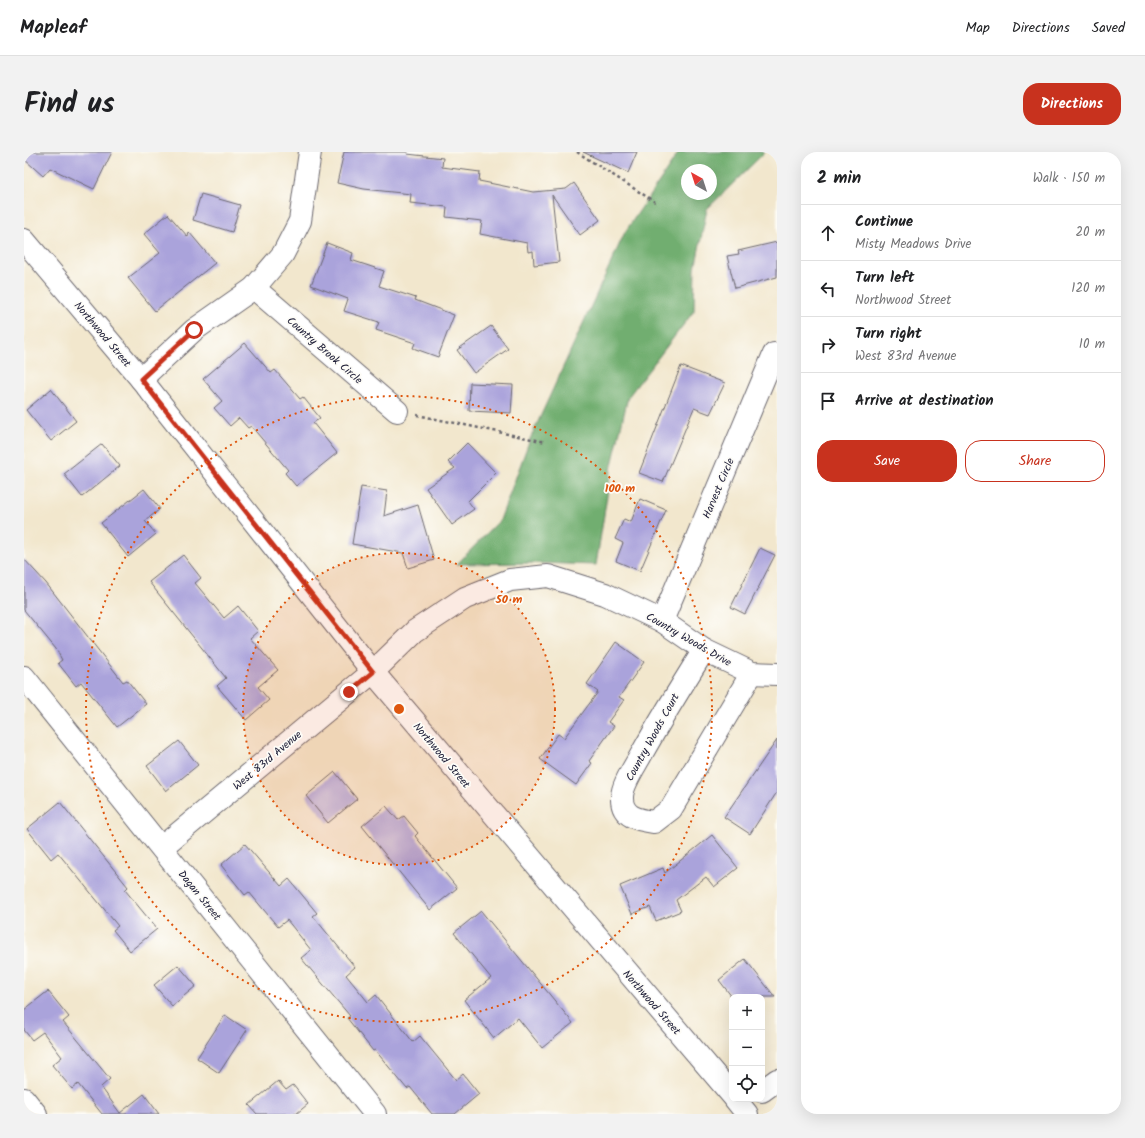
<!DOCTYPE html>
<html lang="en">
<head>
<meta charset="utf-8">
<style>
	:root { --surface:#fff; --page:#f2f2f2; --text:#202124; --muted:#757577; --line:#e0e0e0; --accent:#c8321e }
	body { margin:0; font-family:Kalam,sans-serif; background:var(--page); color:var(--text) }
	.controls { position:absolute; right:12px; bottom:12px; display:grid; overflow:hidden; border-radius:8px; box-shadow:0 4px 16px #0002 }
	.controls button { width:36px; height:36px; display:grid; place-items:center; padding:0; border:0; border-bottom:1px solid var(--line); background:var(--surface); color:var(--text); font:20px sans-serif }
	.compass { position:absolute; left:657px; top:12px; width:36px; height:36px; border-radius:50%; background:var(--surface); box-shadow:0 4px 16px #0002; rotate:321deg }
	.stop { position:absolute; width:12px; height:12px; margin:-9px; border:3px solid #c8321e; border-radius:50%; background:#fff }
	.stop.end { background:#c8321e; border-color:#fff; box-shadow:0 1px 4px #0008 }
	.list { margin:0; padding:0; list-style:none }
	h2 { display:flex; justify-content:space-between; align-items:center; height:52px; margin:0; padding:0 16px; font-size:17px }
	h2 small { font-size:13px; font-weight:400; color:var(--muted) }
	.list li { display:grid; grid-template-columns:26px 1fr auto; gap:12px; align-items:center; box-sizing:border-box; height:56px; padding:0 16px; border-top:1px solid var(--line) }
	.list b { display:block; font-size:15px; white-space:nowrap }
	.list p { margin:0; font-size:13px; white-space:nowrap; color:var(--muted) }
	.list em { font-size:13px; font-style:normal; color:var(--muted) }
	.actions { display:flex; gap:8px; padding:12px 16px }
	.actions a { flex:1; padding:9px 0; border:1px solid var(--accent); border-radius:16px; text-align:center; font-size:14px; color:var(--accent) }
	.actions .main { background:var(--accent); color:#fff }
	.icon { flex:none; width:22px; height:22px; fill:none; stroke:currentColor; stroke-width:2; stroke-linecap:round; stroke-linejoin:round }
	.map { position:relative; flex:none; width:753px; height:962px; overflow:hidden; border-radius:16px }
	header { display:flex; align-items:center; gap:24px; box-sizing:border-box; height:56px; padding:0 20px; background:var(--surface); border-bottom:1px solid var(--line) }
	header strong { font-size:19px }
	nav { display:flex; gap:22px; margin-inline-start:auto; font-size:14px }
	.intro { display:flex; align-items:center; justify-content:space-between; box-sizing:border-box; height:96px; padding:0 24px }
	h1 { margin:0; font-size:28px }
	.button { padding:10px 18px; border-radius:16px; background:var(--accent); color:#fff; font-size:14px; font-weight:700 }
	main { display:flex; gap:24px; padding:0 24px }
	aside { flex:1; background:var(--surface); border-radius:16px; box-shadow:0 4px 16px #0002 }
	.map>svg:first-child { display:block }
	.forest { fill:#71ae6f; stroke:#4a6855; fill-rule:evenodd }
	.building { fill:#aaa3db }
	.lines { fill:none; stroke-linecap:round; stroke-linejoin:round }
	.street-casing { stroke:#6b676e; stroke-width:24 }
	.secondary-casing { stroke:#6b676e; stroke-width:24 }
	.path { stroke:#6b676e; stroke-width:2.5; stroke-dasharray:3 3; stroke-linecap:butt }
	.street { stroke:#fff; stroke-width:22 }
	.secondary { stroke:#fff; stroke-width:22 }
	.route { stroke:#c8321e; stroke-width:5 }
	.ring { fill:none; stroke:#de560e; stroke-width:2; stroke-dasharray:2 4 }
	.labels { text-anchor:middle; stroke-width:3.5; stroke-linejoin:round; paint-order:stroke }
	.street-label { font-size:11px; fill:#22223b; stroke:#fdfcf7 }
	.centre { fill:#de560e; stroke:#fdfcf7; stroke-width:2 }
	.ring-label { font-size:12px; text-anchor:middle; font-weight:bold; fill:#de560e; stroke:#fdfcf7; stroke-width:3.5; stroke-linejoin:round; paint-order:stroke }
</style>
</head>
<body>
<header>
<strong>Mapleaf</strong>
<nav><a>Map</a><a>Directions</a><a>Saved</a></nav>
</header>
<div class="intro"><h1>Find us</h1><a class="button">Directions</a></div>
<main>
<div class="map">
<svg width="753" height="962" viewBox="0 0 753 962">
	<rect width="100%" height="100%" fill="#fdfcf7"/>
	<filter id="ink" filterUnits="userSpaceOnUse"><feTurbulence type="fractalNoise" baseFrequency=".025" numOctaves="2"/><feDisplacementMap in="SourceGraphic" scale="8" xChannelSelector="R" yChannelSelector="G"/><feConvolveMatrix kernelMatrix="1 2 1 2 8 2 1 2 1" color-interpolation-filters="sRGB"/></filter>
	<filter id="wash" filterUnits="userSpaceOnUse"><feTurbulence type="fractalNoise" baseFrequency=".012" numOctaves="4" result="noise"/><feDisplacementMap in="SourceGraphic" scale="16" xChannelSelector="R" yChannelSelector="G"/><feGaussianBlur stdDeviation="0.9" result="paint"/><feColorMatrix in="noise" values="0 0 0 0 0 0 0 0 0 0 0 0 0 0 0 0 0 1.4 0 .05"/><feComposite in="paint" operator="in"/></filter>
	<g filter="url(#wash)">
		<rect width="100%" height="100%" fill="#f2e7cd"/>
		<path class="forest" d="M 655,0 L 741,0 L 683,57 L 671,117 L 670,159 L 604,245 L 588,313 L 572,413 L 513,411 L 433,412 L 476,368 L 506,287 L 601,80 ZM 663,18 L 687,18 L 687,42 L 663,42 Z"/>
		<g id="blocks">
			<g class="building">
				<polygon points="0,0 88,0 70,37 26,16 19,24 0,7"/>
				<polygon points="320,0 384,0 383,2 419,6 418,15 456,20 455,29 509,40 542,37 550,31 576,68 556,83 528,43 535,110 510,113 509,99 504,100 503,91 456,82 458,69 422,65 423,55 386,51 387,42 340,37 313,31"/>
				<polygon points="559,0 613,0 604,21"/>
				<polygon points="177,42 216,53 208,80 169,68"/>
				<polygon points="144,62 164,85 165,80 191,111 131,159 104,126 136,101 120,82"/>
				<polygon points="753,90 753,125 711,136 703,104 715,102 714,99"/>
				<polygon points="303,91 329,101 327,108 360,119 355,134 392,146 391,148 430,163 414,205 389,196 391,191 352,178 355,170 320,159 324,147 287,133"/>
				<polygon points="467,174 484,197 450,221 433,198"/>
				<polygon points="221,191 247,221 251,218 276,247 279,245 296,266 289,271 313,301 272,334 261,321 264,318 227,274 224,276 215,266 206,274 190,256 198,249 179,227"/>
				<polygon points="657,214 701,231 686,262 670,256 639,330 615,321"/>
				<polygon points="446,231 489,233 487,261 445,259"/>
				<polygon points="27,237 52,269 27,289 2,258"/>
				<polygon points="443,291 472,321 444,349 450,357 428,373 402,336 431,316 424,310"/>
				<polygon points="78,292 96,314 58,345 40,322"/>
				<polygon points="337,335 363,339 360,364 394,353 410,408 384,416 379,401 328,392"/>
				<polygon points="120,337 136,357 121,369 132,382 104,405 77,371"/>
				<polygon points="616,347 642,358 616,419 592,409 599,391 591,387 600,367 607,370"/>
				<polygon points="736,396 751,403 721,462 707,455"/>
				<polygon points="159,403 177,426 171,431 200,466 214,454 234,479 226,486 254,518 234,535 245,548 222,568 193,534 202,526 125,430"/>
				<polygon points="0,407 22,431 99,530 103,528 122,552 93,575 57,530 52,534 34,511 38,508 32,497 0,458"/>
				<polygon points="592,490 620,510 595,545 600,548 584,570 590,574 565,609 568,611 552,633 516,607 534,582 540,586 574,540 563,532"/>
				<polygon points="753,588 753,640 726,682 700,665"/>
				<polygon points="155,589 174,613 142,639 123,614"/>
				<polygon points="311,620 333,647 304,671 282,644"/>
				<polygon points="36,650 104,735 101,738 133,777 106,799 89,778 94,774 34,701 27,707 3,677"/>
				<polygon points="362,654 374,668 380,664 394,681 391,684 433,736 406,758 338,674"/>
				<polygon points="688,683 714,716 690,735 682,725 652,748 657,759 632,769 626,755 608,762 596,734 639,716 641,721"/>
				<polygon points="221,692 257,734 265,727 293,761 289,764 331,815 322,823 344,850 352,843 389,890 396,884 432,928 439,922 455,942 431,962 408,962 386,935 383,937 351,898 349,899 323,866 326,864 277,806 287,798 263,768 254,775 225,740 221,743 197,713"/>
				<polygon points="457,759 549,871 518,896 494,866 470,886 440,848 467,826 430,781"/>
				<polygon points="721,807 751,845 708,845 695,828"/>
				<polygon points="154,813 172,834 148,854 130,833"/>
				<polygon points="24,839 45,865 39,870 86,927 77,935 96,961 120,942 135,962 78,962 54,932 48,937 28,913 38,905 19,880 8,888 0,878 0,858"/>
				<polygon points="201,863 223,878 195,921 173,906"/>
				<polygon points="254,929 262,938 269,933 284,952 272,962 233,962 225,953"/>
			</g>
		</g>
	</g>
	<g filter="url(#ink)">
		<use href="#blocks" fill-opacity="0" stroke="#6b676e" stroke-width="1"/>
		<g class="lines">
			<defs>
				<g id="street">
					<polyline points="230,136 373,259"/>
					<polyline points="117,227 170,178 230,136 259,102 276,69 286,0"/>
					<polyline points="638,469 750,202"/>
					<path d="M 680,498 C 658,533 637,567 617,603 C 611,614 598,633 598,645 C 597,665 615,668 630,670 L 647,657 L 728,521"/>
					<polyline points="0,525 351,962"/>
					<polyline points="138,695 349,520 391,479 441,446 486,428 524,424 581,442 638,469 680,498 728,521 753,522"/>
					<polyline points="738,939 753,928"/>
					<polyline points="0,947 12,962"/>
				</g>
				<g id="secondary">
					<polyline points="0,88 117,227 349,520 708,943"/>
					<polyline points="711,947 723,962"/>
				</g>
			</defs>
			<use href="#street" class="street-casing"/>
			<use href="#secondary" class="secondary-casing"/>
			<g class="path">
				<polyline points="553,0 631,50"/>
				<polyline points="393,263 522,290"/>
			</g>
			<use href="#street" class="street"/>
			<use href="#secondary" class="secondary"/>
		</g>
	</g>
	<g class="lines" filter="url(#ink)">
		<polyline class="route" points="170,178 117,227 349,520 325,540"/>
	</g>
	<circle cx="375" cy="557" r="156" fill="#de560e" fill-opacity=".12"/>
	<g class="ring">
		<circle cx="375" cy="557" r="156"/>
		<circle cx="375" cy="557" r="313"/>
	</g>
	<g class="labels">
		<g class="street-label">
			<text transform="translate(79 182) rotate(50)" y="4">Northwood Street</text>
			<text transform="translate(301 198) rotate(41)" y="4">Country Brook Circle</text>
			<text transform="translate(694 336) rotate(-67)" y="4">Harvest Circle</text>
			<text transform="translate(665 487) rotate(30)" y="4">Country Woods Drive</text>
			<text transform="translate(628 585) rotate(-61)" y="4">Country Woods Court</text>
			<text transform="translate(418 603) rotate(50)" y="4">Northwood Street</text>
			<text transform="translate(243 608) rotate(-40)" y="4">West 83rd Avenue</text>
			<text transform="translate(176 743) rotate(51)" y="4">Dagan Street</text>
			<text transform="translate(628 850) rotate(49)" y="4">Northwood Street</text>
		</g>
	</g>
	<circle cx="375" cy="557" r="6" class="centre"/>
	<g class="ring-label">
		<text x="596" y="340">100 m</text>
		<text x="485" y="451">50 m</text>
	</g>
</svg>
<div class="controls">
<button>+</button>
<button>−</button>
<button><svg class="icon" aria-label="locate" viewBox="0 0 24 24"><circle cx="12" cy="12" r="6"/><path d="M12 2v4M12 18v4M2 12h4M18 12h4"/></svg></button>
</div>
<svg class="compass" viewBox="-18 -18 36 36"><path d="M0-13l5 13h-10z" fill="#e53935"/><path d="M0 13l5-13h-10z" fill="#757577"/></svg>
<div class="stop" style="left:170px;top:178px"></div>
<div class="stop end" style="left:325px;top:540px"></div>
</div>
<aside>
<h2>2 min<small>Walk · 150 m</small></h2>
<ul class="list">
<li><svg class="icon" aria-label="ahead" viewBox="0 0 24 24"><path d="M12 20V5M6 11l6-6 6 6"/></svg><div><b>Continue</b><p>Misty Meadows Drive</p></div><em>20 m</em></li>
<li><svg class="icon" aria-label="left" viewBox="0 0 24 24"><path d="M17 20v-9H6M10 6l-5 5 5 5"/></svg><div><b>Turn left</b><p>Northwood Street</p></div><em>120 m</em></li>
<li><svg class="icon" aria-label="right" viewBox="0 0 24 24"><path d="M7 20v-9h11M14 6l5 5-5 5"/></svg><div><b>Turn right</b><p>West 83rd Avenue</p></div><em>10 m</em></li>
<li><svg class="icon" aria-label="arrive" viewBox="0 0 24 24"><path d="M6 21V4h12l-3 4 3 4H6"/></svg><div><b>Arrive at destination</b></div></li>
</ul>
<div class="actions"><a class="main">Save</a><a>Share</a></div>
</aside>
</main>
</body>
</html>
